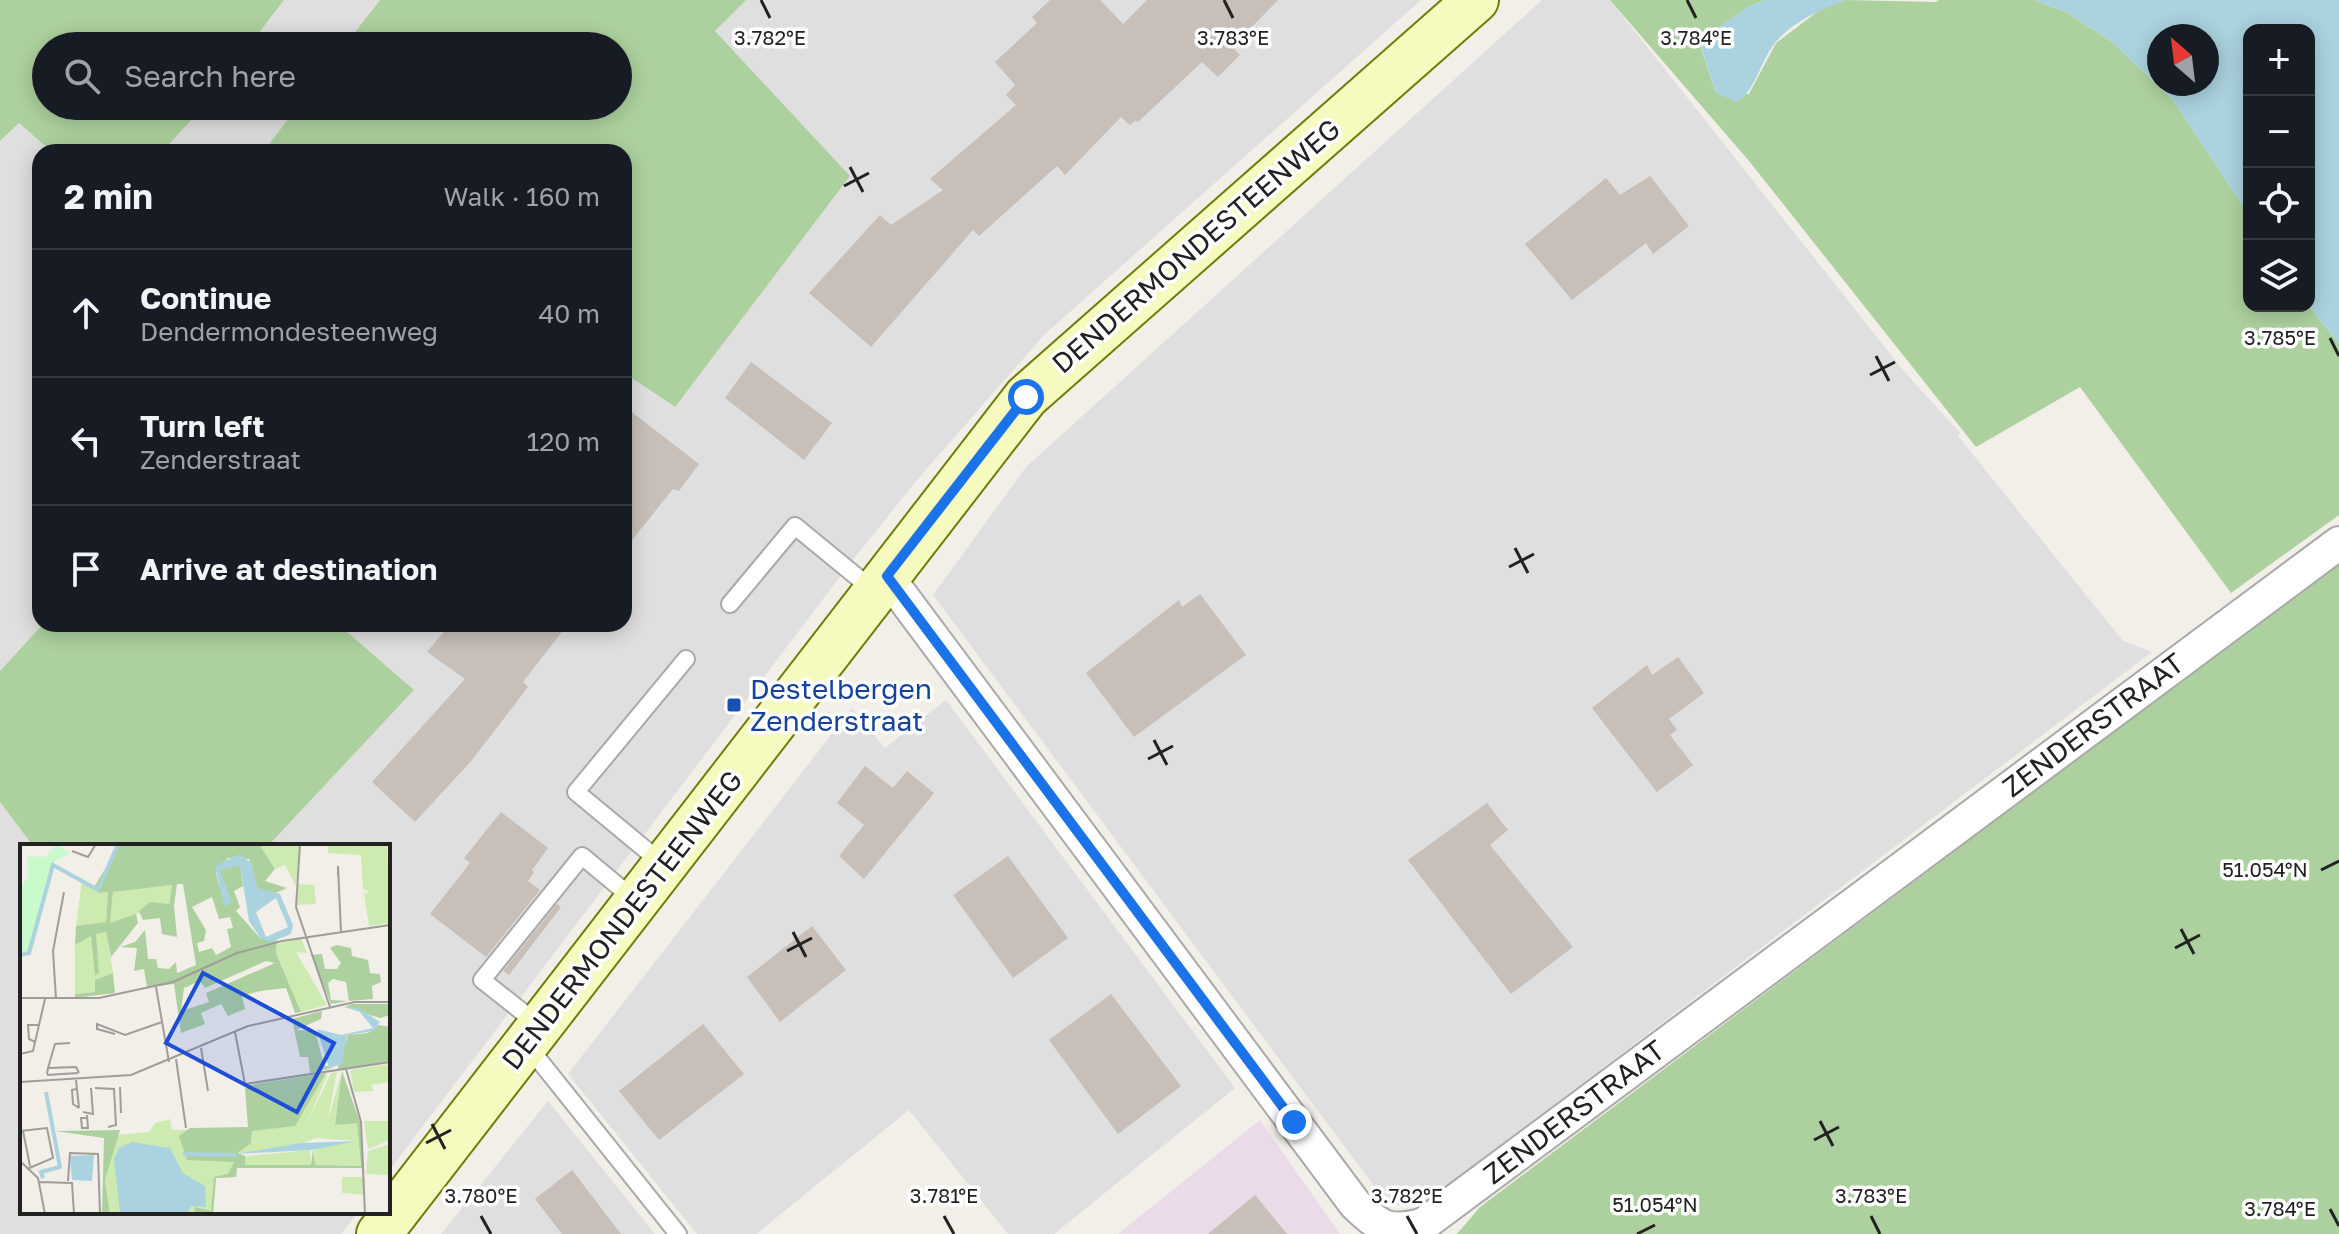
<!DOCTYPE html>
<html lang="en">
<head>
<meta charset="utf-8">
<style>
	:root { --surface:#171b24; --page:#242831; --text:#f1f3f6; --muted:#9ea1a6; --line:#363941 }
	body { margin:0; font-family:"Golos Text",sans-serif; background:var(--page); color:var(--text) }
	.controls { position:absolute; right:24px; top:24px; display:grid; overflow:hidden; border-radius:16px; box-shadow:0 4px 20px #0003 }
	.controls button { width:72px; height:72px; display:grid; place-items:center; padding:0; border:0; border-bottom:2px solid var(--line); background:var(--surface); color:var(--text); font:40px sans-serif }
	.compass { position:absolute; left:2147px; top:24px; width:72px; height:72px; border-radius:50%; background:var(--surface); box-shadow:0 4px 20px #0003; rotate:332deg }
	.stop { position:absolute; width:24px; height:24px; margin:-18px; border:6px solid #1a73e8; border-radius:50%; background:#fff }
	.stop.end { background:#1a73e8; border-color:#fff; box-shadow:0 2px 8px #0008 }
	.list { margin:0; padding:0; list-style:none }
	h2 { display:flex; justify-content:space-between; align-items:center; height:104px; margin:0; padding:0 32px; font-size:34px }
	h2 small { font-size:26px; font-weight:400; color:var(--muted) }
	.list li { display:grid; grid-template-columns:52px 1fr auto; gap:24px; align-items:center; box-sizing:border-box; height:128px; padding:0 32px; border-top:2px solid var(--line) }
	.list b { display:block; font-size:30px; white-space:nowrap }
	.list p { margin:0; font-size:26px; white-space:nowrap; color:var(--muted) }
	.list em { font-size:26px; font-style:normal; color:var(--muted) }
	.icon { flex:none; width:44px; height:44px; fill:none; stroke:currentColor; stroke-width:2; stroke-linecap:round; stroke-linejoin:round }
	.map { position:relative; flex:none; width:2339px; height:1234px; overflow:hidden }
	.search { position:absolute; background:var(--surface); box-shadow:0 4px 20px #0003; left:32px; top:32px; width:600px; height:88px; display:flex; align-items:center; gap:20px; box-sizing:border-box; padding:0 28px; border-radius:44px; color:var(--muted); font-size:30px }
	.panel { position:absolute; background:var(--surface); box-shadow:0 4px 20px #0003; left:32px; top:144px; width:600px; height:488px; border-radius:24px }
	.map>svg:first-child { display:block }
	.residential { fill:#e0dfdf }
	.industrial { fill:#ebdbe8 }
	.forest { fill:#add19e }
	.water { fill:#aad3df; fill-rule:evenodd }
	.building { fill:#c7bfb8 }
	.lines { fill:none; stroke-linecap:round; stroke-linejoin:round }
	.lane-casing { stroke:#a9a9a9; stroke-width:20 }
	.street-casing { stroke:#a9a9a9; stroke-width:36 }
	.secondary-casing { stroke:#707d05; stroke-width:48 }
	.lane { stroke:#fff; stroke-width:16 }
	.street { stroke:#fff; stroke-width:32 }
	.secondary { stroke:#f7fabf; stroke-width:44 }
	.route { stroke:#1a73e8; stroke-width:10 }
	.ticks { fill:none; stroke:#222; stroke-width:3 }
	.transit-dot { fill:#1a4fb4; stroke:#fff; stroke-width:3 }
	.labels { text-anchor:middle; stroke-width:7; stroke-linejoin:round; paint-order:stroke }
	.street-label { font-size:28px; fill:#222; stroke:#fff }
	.transit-label { font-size:28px; fill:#164399; stroke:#fff; text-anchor:start }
	.inset-river { fill:none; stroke:#aad3df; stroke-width:4 }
	.inset-road { fill:none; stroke:#9f9d99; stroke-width:2 }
	.view { fill:#1d4ed8; fill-opacity:0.15; stroke:#1d4ed8; stroke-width:4 }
	.inset-edge { fill:none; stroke:#222; stroke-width:4 }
	.ticks-label { font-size:20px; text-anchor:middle; fill:#222; stroke:#fff; stroke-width:7; stroke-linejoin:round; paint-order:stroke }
</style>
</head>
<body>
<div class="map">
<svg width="2339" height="1234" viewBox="0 0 2339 1234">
	<rect width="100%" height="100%" fill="#f2efe9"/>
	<g class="residential">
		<polygon points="284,0 380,0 344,46 249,46"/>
		<polygon points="746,0 1421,0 1045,334 917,480 852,561 388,1172 388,846 268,846 414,690 338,624 624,624 624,373 674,407 849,176 714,30"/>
		<polygon points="1542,0 1610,0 1903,370 1960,433 1958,436 2123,641 2152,652 1436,1194 1413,1206 1397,1205 1374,1186 933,595 1026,467"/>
		<polygon points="204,106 298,106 263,152 162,152"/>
		<polygon points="19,123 52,152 40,152 40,624 43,624 0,671 0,141"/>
		<polygon points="946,700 1235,1088 1054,1234 1008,1234 909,1110 756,1234 697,1234 568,1074 852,708 885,748"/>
		<polygon points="0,802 33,846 22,846 22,1212 358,1212 341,1234 0,1234"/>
		<polygon points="548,1101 655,1234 441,1234"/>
	</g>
	<polygon class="industrial" points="1260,1120 1340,1234 1118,1234"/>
	<g class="forest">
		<polygon points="0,0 284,0 249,46 46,46 46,106 204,106 162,152 52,152 19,123 0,141"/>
		<polygon points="380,0 746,0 715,31 850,176 675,407 624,373 624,152 263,152 298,106 618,106 618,46 344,46"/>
		<polygon points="1610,0 1766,0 1748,7 1699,42 1716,93 1749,94 1776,43 1821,9 1846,0 1936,2 1939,0 2034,0 2068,13 2112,42 2172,99 2249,215 2249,306 2309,306 2339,344 2339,515 2231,593 2080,387 1976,447 1749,161"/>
		<polygon points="2339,563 2339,1234 1457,1234 1480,1207"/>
		<polygon points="43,624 338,624 414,690 268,846 33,846 0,802 0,671"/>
	</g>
	<g class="water">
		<path d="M 1766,0 L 1846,0 C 1822,9 1792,22 1775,43 C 1760,62 1757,87 1738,102 L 1716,93 L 1699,41 L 1748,7 Z"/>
		<path d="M 2034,0 L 2339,0 L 2339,344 L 2309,306 L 2309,30 L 2249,30 L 2249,215 L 2172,99 L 2112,42 L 2068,13 ZM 2159,36 L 2207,36 L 2207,84 L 2159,84 Z"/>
	</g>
	<g class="building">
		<polygon points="1050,0 1100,0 1123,24 1147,0 1278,0 1232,47 1240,55 1218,77 1202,62 1138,122 1135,121 1130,125 1121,117 1065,175 1057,166 979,236 973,230 871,347 809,293 880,215 891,225 943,190 930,179 1016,105 1006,95 1015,85 995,62 1037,23 1032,17"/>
		<polygon points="1650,176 1689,226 1653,254 1646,243 1572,300 1525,244 1606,178 1620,195"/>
		<polygon points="751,362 832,423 804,460 725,398"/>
		<polygon points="624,406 699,464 679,491 673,489 624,550"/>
		<polygon points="1200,594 1246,655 1134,737 1086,673 1179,600 1182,607"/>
		<polygon points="450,624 568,624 523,682 528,687 472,760 415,822 372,782 465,679 427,652"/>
		<polygon points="1678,657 1704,693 1669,719 1677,730 1670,735 1693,765 1657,792 1592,708 1647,665 1652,675"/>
		<polygon points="865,766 893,788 907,771 934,793 864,879 839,856 864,825 837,803"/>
		<polygon points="1487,803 1508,830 1490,845 1573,947 1511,994 1408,860"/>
		<polygon points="501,812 548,848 532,870 534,872 528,881 540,890 486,957 430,914 470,863 464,858"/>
		<polygon points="1008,856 1068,938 1013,978 953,895"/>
		<polygon points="557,904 561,907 509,975 503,971"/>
		<polygon points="812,926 846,970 780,1022 747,977"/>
		<polygon points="1111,994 1181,1086 1118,1134 1049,1040"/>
		<polygon points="703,1024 744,1074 659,1140 619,1091"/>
		<polygon points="572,1170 621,1234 562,1234 535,1199"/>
		<polygon points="1255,1195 1287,1234 1208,1234"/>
	</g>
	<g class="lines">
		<defs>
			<g id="lane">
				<polyline points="730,604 795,526 873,590"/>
				<polyline points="663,864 576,792 686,659"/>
				<polyline points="539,1025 482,980 582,856 635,900"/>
				<polyline points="527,1045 678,1234"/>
			</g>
			<path id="street" d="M 887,576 L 1355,1204 C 1380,1228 1390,1234 1424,1224 L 2339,543"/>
			<polyline id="secondary" points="379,1234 1026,397 1476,0"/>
		</defs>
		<use href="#lane" class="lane-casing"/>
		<use href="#street" class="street-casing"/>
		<use href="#secondary" class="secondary-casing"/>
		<use href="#lane" class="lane"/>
		<use href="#street" class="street"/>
		<use href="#secondary" class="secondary"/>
	</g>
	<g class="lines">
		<polyline class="route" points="1026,397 887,576 1294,1122"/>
	</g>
	<path class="ticks" d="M 761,0 L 770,18M 1224,0 L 1233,18M 1687,0 L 1696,18M 850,167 L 863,192M 844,186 L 869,173M 2330,338 L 2339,356M 1876,356 L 1889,381M 1870,375 L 1895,362M 1515,548 L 1528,573M 1509,567 L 1534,554M 1154,740 L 1167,765M 1148,759 L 1173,746M 2321,870 L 2339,861M 2181,929 L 2194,954M 793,932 L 806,957M 2175,948 L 2200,935M 787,951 L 812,938M 1820,1121 L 1833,1146M 432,1124 L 445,1149M 1814,1140 L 1839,1127M 426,1143 L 451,1130M 2330,1209 L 2339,1226M 481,1216 L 491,1234M 944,1216 L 954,1234M 1407,1216 L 1417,1234M 1871,1216 L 1880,1234M 1637,1234 L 1655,1225"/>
	<rect class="transit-dot" x="726" y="697" width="16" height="16" rx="4"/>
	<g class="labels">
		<g class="street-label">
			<text transform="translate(1196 246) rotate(-41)" y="10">DENDERMONDESTEENWEG</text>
			<text transform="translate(2093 725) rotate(-37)" y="10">ZENDERSTRAAT</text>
			<text transform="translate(622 920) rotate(-52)" y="10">DENDERMONDESTEENWEG</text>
			<text transform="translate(1574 1112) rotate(-37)" y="10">ZENDERSTRAAT</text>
		</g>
		<g class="transit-label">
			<text x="750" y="699">Destelbergen<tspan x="750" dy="32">Zenderstraat</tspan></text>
		</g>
	</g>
	<g transform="translate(20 844)">
		<rect width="370" height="370" fill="#f2efe9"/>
		<path d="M 239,0 L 280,0 L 276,42 L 265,21 L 255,25 ZM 343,0 L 367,0 L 370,79 L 349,82 L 344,50 L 350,48 L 343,45 L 341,11 L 308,9 L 308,2 ZM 62,36 L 78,49 L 89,48 L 86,79 L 56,82 ZM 278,40 L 294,41 L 296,60 L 277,61 ZM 152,41 L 149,60 L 90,79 L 93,47 ZM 86,87 L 93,129 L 75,136 L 75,148 L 55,150 L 55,101 L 71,91 L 77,132 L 76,90 ZM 281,94 L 287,109 L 276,108 L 307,161 L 281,168 L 256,108 L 257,100 ZM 370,220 L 370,238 L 352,241 L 353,247 L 334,248 L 330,226 ZM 322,227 L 315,281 L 337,278 L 341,322 L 295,321 L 294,304 L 337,297 L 296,294 L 273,303 L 220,309 L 220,303 L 231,299 L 232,287 L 308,229 L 286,282 L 311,229 L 317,228 L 307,279 ZM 150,275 L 152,286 L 168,286 L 163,290 L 217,312 L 216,333 L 196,334 L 193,370 L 90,370 L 85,336 L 97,291 L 129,288 L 135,279 ZM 344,277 L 370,277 L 370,296 L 348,305 ZM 370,300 L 370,331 L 346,330 L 348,307 ZM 290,306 L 291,321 L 225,321 L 225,312 ZM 322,333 L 344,333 L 344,351 L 322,349 Z" fill="#cdebb0"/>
		<path d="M 113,0 L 239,0 L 255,25 L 245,37 L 267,44 L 251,51 L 237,44 L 229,15 L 208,14 L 196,28 L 199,41 L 204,54 L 208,53 L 199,26 L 220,21 L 223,42 L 214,47 L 220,63 L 216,67 L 241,95 L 257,96 L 256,109 L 281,168 L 275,169 L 266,144 L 240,147 L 222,152 L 225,165 L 208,172 L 201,160 L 181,169 L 185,180 L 161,189 L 154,140 L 127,143 L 124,125 L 114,127 L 117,104 L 100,103 L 115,98 L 125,86 L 128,115 L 136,115 L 138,124 L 149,125 L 156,118 L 157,129 L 176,121 L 163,40 L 157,40 L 154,62 L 157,93 L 142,90 L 140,74 L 123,76 L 119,67 L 130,58 L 149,60 L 152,41 L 93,48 L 90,79 L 116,70 L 118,79 L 91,113 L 86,88 L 76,90 L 79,129 L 75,131 L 71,92 L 55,101 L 56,82 L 86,78 L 88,48 L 78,49 L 74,43 L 99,2 ZM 192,53 L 199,75 L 210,73 L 213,84 L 207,85 L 211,103 L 196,111 L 192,104 L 179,108 L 177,99 L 184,97 L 186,86 L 172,63 ZM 246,117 L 255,119 L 186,149 L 189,158 L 161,167 L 164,144 L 180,137 L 185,144 ZM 316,101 L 331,104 L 332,112 L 348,116 L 350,129 L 360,130 L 361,138 L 352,142 L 353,155 L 329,157 L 326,138 L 313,135 L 308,139 L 311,156 L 328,157 L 311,160 L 291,111 L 302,110 L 305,125 L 317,125 L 321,119 L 310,104 ZM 93,129 L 95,149 L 55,154 L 55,150 L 75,148 L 75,136 ZM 332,160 L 370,160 L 370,171 L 360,174 L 325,163 ZM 302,167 L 301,175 L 276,186 L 295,187 L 304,221 L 313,224 L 290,229 L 288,213 L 280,213 L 272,175 ZM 359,181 L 370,183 L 370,217 L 317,226 L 328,191 L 348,189 ZM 322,227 L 340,278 L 344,324 L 217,324 L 216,333 L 196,334 L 193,370 L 174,370 L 175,363 L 191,367 L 194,333 L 208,330 L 214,318 L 167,316 L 159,292 L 170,284 L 228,283 L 225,245 L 230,241 L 306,229 L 275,282 L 232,287 L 231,299 L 218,309 L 225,312 L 225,321 L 291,321 L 293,305 L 295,321 L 341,322 L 337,279 L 315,281 ZM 100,286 L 85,336 L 90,370 L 82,370 L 84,294 L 35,287 Z" fill="#add19e" fill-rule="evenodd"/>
		<path d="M 37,0 L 50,9 L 34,18 L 10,110 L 0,112 L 0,45 L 8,33 L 7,12 L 25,13 Z" fill="#c8facc"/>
		<path d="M 220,10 L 232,20 L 237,44 L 260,50 L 273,81 L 271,90 L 251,98 L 241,95 L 229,77 L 220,21 L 200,26 L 212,59 L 204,62 L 195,22 ZM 256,54 L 268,83 L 246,93 L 236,68 ZM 324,163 L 338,164 L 360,178 L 354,187 L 327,191 L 322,220 L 309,224 L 297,185 L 321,191 L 353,184 L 339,167 ZM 337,297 L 291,306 L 216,310 L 281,299 ZM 112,298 L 150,304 L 163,329 L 185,342 L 186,363 L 171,362 L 167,370 L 100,370 L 94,315 L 99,304 ZM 74,311 L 72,337 L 52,336 L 50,312 Z" fill="#aad3df" fill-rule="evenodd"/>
		<path class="inset-river" d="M 0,111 L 9,109 L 33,21 L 78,46 L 98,0M 163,310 L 217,311M 23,334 L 21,328 L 40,323 L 26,248"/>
		<path class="inset-road" d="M 280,0 L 276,63 L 310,163M 52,7 L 68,13 L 76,0M 318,32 L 318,22 L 321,88M 136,143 L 149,218M 0,154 L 79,154 L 153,138 L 217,109 L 262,97 L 370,81M 36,155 L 33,107 L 44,48M 215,188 L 225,240 L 370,218M 95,190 L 77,185 L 77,180 L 105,191 L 142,178M 15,198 L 9,195 L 8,181 L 19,181M 181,204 L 188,247M 0,210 L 13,207 L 25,155M 156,215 L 166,284M 28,224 L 35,200 L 50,199M 326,225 L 341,278 L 345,370M 27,230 L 28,224 L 56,223 L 59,229M 27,231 L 58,229M 56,236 L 59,264M 0,238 L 111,231 L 228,182 L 335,158 L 370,158M 100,243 L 101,269M 75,244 L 94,245 L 96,281 L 88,283M 56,245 L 52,246 L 53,260 L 59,264M 63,268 L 73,270 L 71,244M 67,271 L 68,284 L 62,284 L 61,274 L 67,274M 0,287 L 27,284 L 33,314 L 7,325M 3,287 L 10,322M 0,317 L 18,334 L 25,370M 48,337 L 50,309 L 78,310 L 80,370M 19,338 L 52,339 L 54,370"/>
		<path class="view" d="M 183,129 L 314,199 L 277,268 L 146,199 Z"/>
		<rect width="370" height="370" class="inset-edge"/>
	</g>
	<g class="ticks-label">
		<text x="770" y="45">3.782°E</text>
		<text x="1233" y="45">3.783°E</text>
		<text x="1696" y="45">3.784°E</text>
		<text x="2280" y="345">3.785°E</text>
		<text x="2265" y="877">51.054°N</text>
		<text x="481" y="1203">3.780°E</text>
		<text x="944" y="1203">3.781°E</text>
		<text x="1407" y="1203">3.782°E</text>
		<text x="1871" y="1203">3.783°E</text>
		<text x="1655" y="1212">51.054°N</text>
		<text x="2280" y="1216">3.784°E</text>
	</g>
</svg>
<div class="controls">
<button>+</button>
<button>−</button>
<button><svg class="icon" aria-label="locate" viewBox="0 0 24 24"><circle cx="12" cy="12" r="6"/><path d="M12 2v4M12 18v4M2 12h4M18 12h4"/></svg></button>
<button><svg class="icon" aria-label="layers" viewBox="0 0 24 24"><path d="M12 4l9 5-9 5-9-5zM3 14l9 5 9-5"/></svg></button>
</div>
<svg class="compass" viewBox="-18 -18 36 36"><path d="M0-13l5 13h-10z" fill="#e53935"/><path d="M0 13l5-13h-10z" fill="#9ea1a6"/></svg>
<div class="stop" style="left:1026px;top:397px"></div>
<div class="stop end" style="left:1294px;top:1122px"></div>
<div class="search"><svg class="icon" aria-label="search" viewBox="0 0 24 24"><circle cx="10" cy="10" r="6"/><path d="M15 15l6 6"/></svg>Search here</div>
<section class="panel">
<h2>2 min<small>Walk · 160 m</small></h2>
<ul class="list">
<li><svg class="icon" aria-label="ahead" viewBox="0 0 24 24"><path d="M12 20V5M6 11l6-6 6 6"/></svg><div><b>Continue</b><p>Dendermondesteenweg</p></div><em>40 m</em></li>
<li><svg class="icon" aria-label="left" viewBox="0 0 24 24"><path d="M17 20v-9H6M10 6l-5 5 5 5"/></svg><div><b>Turn left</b><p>Zenderstraat</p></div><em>120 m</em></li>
<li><svg class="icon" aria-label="arrive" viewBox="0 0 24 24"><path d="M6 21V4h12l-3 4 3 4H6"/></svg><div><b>Arrive at destination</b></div></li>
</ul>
</section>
</div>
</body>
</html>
